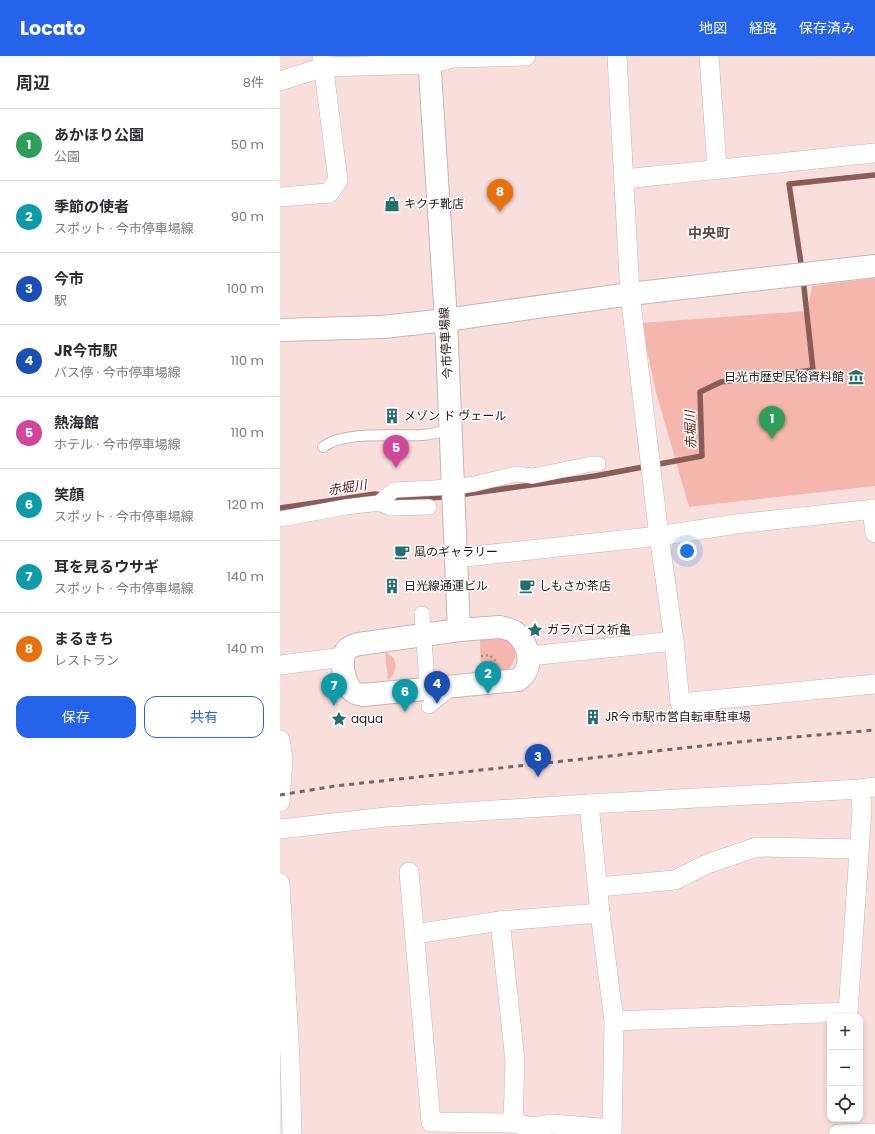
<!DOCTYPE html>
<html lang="ja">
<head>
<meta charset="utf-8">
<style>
	:root { --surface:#fff; --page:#f2f2f3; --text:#2b2b33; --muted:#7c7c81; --line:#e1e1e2; --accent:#2563eb }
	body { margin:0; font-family:Poppins,"Noto Sans JP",sans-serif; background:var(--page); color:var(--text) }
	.controls { position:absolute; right:12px; bottom:12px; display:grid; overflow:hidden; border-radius:8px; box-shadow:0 2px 6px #0003 }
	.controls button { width:36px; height:36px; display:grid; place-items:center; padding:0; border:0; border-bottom:1px solid var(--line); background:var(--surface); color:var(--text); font:20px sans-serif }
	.you { position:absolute; left:407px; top:495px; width:14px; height:14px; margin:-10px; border:3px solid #fff; border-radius:50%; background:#1a73e8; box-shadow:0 0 0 6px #1a73e833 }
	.badge { display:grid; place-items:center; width:26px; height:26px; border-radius:50%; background:var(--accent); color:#fff; font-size:13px; font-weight:700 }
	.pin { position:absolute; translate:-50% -33px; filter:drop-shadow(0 1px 2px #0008) }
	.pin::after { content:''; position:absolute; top:21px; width:14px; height:12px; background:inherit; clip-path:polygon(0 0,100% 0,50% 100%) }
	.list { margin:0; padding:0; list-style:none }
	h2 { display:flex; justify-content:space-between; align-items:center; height:52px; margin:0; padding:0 16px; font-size:17px }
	h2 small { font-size:13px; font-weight:400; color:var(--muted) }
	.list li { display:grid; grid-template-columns:26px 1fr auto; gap:12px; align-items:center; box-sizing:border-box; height:72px; padding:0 16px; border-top:1px solid var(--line) }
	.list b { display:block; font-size:15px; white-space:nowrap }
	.list p { margin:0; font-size:13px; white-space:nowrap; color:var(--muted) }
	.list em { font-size:13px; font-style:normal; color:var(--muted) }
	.actions { display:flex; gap:8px; padding:12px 16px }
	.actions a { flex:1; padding:9px 0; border:1px solid var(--accent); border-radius:12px; text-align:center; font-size:14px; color:var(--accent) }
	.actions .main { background:var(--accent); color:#fff }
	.icon { flex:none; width:22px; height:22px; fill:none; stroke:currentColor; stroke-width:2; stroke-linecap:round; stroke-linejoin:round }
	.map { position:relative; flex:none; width:595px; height:1078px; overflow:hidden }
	header { display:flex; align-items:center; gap:24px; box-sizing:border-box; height:56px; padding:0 20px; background:var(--accent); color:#fff }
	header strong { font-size:19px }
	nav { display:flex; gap:22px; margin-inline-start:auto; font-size:14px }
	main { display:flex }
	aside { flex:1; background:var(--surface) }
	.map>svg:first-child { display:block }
	.green { fill:#f5b6ae }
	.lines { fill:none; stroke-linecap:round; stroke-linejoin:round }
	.stream { stroke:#8a5c57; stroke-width:5.5 }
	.service-casing { stroke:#cbb3b0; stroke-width:12 }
	.pedestrian-casing { stroke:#cbb3b0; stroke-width:16 }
	.minor-casing { stroke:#cbb3b0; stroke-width:20 }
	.tertiary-casing { stroke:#cbb3b0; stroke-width:24 }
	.secondary-casing { stroke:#cbb3b0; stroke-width:24 }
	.path { stroke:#a08d8b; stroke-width:2.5; stroke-dasharray:2 3; stroke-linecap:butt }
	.service { stroke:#fff; stroke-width:10 }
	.pedestrian { stroke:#fff; stroke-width:15 }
	.minor { stroke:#fff; stroke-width:19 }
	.tertiary { stroke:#fff; stroke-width:22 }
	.secondary { stroke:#fff; stroke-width:22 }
	.rail { stroke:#756563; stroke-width:3; stroke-dasharray:5 5; stroke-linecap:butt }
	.labels { text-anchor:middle; stroke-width:3; stroke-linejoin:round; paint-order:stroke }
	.poi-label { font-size:12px; fill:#211817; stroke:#fff; text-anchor:start }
	.street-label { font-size:12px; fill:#211817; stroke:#fff }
	.water-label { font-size:13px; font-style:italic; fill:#611513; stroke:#fff }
	.quarter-label { font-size:14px; font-weight:bold; fill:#5e4a47; stroke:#fff }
</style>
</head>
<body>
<header>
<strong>Locato</strong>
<nav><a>地図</a><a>経路</a><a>保存済み</a></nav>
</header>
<main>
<aside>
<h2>周辺<small>8件</small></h2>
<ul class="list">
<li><span class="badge" style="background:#2e9e5b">1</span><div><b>あかほり公園</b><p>公園</p></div><em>50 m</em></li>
<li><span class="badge" style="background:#0f9aa8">2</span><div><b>季節の使者</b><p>スポット · 今市停車場線</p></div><em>90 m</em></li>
<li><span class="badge" style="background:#1a4fb4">3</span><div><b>今市</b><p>駅</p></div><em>100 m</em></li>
<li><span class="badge" style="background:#1a4fb4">4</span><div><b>JR今市駅</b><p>バス停 · 今市停車場線</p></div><em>110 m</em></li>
<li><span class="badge" style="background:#d1479c">5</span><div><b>熱海館</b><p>ホテル · 今市停車場線</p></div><em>110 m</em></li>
<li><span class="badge" style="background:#0f9aa8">6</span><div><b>笑顔</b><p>スポット · 今市停車場線</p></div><em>120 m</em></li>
<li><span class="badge" style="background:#0f9aa8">7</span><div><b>耳を見るウサギ</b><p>スポット · 今市停車場線</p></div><em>140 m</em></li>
<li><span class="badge" style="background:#e8710a">8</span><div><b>まるきち</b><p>レストラン</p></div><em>140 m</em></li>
</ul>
<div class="actions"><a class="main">保存</a><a>共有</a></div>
</aside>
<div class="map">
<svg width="595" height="1078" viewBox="0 0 595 1078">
	<rect width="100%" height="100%" fill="#f9dfdc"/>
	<g class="green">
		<polygon points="595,222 595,430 409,451 376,336 361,267 527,255 532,230"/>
		<path d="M 218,581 C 237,587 241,598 228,614 L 201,618 L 200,584 Z"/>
		<path d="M 105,596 C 119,601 118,616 108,624 Z"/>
	</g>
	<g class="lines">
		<g class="stream">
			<polyline points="522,214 509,128 595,119"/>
			<polyline points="179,439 315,420 422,400 420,336 441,326 533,314 523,222"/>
			<polyline points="0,452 95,438 119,443 168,441"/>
		</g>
		<defs>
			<path id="service" d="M 43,391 C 66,374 114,381 142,379 C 152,378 161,376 170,374"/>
			<g id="pedestrian">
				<polyline points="99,447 111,452 149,451"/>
				<polyline points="0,463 66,451 99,447 114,434 173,431 194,428 236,418 253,420 311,408 318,408"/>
				<polyline points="142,558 147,625 172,631 149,650"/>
			</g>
			<g id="minor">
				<polyline points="337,0 350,238 379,480 394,585 400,647 595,628"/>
				<polyline points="429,0 437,112"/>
				<polyline points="0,25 44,11 150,8 173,2 246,0"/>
				<polyline points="344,123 595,97"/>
				<polyline points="0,141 49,137 58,124 42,0"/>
				<polyline points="592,453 595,477"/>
				<polyline points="176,502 379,480 456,468 595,453"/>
				<polyline points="249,600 394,585"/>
				<polyline points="0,609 63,601"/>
				<polyline points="0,684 3,703 0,746"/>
				<polyline points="309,748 320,857 334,965 332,1078"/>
				<polyline points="0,773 106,761 309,748 580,733 595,731"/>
				<polyline points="129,816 151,1066 233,1067 253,1071 272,1068 332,1073"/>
				<polyline points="0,827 10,1003 12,1078"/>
				<polyline points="318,831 395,824 427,808 477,791 578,793"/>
				<polyline points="220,865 235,1005 233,1067"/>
				<polyline points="135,878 220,865 320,857"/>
				<polyline points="334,965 568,956 582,754 580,733"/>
				<polyline points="558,1078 595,1077"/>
			</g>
			<g id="tertiary">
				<polyline points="0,274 103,271 166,264 350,238 595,210"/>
				<path d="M 220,571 C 226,573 233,573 237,578 C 250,590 254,613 238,624 L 83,639 C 80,638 76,638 74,636 C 64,631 58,600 68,593 C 70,590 76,589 79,588 L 179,574 Z"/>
			</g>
			<polyline id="secondary" points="149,0 166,264 179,574"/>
		</defs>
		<use href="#service" class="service-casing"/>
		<use href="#pedestrian" class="pedestrian-casing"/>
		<use href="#minor" class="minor-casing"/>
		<use href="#tertiary" class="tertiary-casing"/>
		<use href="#secondary" class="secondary-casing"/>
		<polyline class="path" points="201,600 209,599 217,606"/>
		<use href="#service" class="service"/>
		<use href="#pedestrian" class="pedestrian"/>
		<use href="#minor" class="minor"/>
		<use href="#tertiary" class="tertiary"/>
		<use href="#secondary" class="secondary"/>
		<polyline class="rail" points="0,739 55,730 458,686 595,674"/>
	</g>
	<defs>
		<symbol id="shop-bare" viewBox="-9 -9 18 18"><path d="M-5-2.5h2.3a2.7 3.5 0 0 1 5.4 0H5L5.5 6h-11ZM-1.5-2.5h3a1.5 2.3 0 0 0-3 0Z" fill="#25706d" stroke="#fff" stroke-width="2.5" paint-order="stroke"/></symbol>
		<symbol id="museum-bare" viewBox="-9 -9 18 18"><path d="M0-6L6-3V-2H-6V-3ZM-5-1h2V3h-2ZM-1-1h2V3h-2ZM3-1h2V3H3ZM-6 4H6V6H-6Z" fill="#25706d" stroke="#fff" stroke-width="2.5" paint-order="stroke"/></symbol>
		<symbol id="building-bare" viewBox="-9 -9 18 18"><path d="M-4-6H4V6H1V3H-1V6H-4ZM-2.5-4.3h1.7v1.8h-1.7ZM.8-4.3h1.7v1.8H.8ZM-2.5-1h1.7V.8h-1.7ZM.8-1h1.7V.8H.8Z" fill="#25706d" stroke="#fff" stroke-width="2.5" paint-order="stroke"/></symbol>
		<symbol id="cafe-bare" viewBox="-9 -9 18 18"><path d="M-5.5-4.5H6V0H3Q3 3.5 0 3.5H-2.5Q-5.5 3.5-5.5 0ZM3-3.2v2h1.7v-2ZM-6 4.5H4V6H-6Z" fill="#25706d" stroke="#fff" stroke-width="2.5" paint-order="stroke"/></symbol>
		<symbol id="sight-bare" viewBox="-9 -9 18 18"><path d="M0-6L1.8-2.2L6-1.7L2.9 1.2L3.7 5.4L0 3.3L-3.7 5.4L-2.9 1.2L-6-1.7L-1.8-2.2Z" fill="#25706d" stroke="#fff" stroke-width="2.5" paint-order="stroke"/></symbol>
	</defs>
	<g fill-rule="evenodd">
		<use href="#shop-bare" x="101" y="137" width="22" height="22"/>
		<use href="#museum-bare" x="565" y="310" width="22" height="22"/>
		<use href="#building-bare" x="101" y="349" width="22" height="22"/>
		<use href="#cafe-bare" x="111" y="485" width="22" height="22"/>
		<use href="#building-bare" x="101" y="519" width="22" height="22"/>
		<use href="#cafe-bare" x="236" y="519" width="22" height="22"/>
		<use href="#sight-bare" x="244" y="563" width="22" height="22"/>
		<use href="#building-bare" x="302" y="650" width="22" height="22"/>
		<use href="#sight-bare" x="48" y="652" width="22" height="22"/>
	</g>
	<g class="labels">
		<g class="poi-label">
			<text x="124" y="152">キクチ靴店</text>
			<text x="564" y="325" text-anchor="end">日光市歴史民俗資料館</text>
			<text x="124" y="364">メゾン ド ヴェール</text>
			<text x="134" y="500">風のギャラリー</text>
			<text x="124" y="534">日光線通運ビル</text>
			<text x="259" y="534">しもさか茶店</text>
			<text x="267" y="578">ガラパゴス祈亀</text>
			<text x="325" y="665">JR今市駅市営自転車駐車場</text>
			<text x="71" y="667">aqua</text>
		</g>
		<g class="street-label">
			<text transform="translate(166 287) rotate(-93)" y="4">今市停車場線</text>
		</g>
		<g class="water-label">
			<text transform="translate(410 374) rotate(-92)" y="5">赤堀川</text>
			<text transform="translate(67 431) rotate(-8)" y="5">赤堀川</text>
		</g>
		<g class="quarter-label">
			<text x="429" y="182">中央町</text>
		</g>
	</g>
</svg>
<div class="controls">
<button>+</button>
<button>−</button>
<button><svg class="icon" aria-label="locate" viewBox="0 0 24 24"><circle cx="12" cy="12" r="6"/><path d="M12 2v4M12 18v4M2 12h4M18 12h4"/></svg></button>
</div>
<div class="you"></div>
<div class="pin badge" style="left:492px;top:383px;background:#2e9e5b">1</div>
<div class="pin badge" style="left:208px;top:638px;background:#0f9aa8">2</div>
<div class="pin badge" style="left:258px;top:721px;background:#1a4fb4">3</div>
<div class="pin badge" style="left:157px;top:648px;background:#1a4fb4">4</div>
<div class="pin badge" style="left:116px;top:412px;background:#d1479c">5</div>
<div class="pin badge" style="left:125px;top:656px;background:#0f9aa8">6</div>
<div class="pin badge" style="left:54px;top:650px;background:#0f9aa8">7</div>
<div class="pin badge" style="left:220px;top:156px;background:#e8710a">8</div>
</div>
</main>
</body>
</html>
